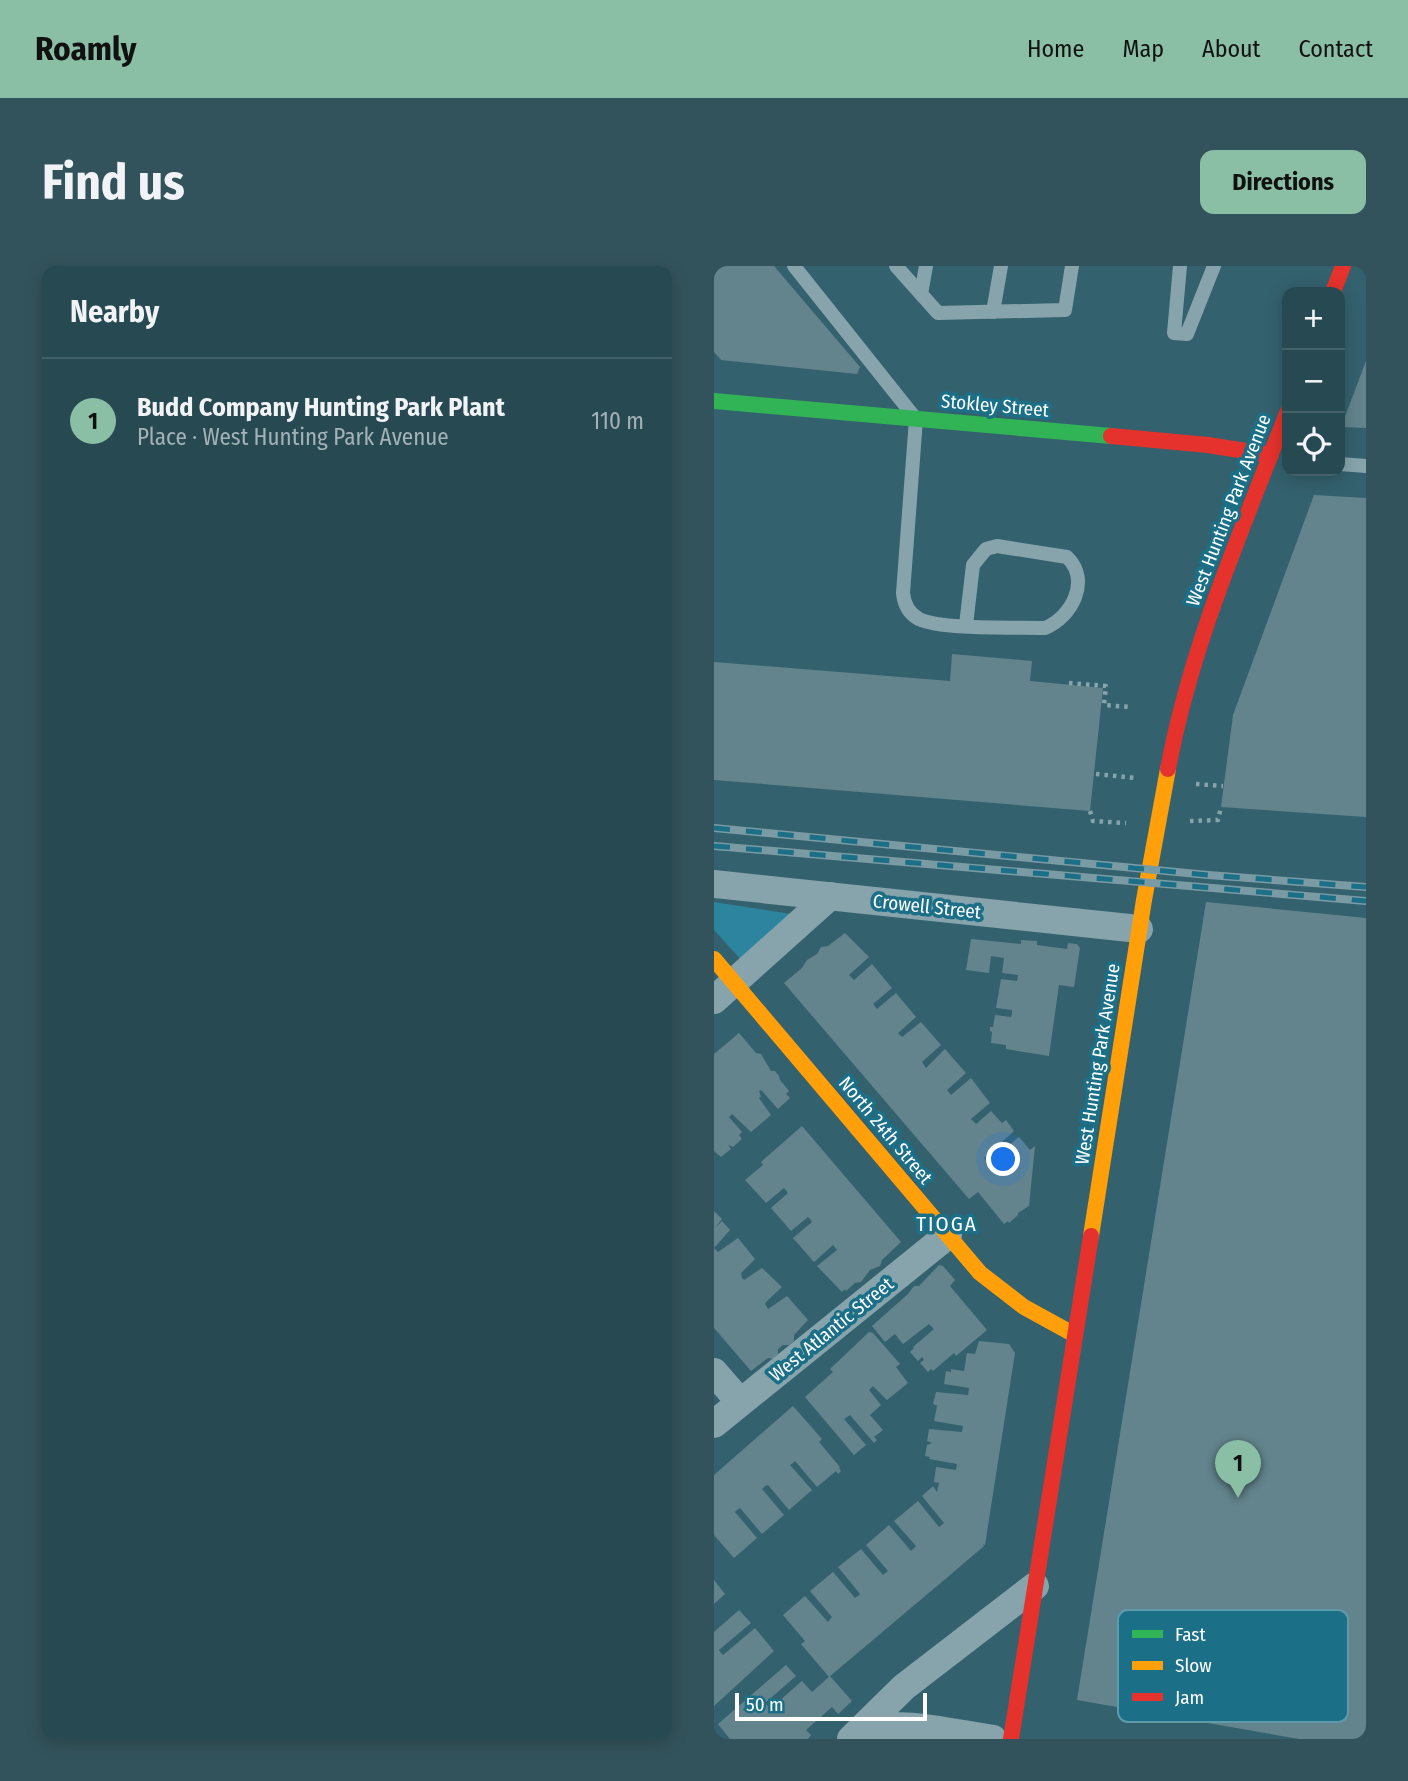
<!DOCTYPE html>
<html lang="en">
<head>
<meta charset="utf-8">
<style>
	:root { --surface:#274952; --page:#33535c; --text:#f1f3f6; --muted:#a4b2b8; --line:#436169; --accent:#8abfa5 }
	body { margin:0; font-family:"Fira Sans Condensed",sans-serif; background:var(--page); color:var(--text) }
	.controls { position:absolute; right:21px; top:21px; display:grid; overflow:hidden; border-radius:14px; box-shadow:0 4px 18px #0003 }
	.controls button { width:63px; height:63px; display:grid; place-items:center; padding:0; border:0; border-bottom:2px solid var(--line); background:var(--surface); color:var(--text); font:35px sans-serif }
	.scale { position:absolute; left:21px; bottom:18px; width:192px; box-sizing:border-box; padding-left:7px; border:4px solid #fff; border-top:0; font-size:19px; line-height:24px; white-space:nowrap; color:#fff; -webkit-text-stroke:5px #1b6f87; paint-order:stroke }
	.you { position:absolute; left:290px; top:894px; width:24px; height:24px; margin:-18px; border:5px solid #fff; border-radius:50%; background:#1a73e8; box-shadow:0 0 0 10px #1a73e833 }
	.badge { display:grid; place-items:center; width:46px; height:46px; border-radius:50%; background:var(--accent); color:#111; font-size:23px; font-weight:700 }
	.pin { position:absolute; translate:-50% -58px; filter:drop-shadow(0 2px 4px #0008) }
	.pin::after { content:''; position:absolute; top:37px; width:24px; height:21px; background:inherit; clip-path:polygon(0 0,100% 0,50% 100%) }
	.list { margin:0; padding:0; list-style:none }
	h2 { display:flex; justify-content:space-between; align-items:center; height:91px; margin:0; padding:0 28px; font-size:30px }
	h2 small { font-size:23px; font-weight:400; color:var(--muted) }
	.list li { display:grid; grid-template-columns:46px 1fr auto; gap:21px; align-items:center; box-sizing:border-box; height:126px; padding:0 28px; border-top:2px solid var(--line) }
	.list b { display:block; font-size:26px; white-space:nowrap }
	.list p { margin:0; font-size:23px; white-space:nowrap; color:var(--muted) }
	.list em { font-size:23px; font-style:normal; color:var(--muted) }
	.icon { flex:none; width:38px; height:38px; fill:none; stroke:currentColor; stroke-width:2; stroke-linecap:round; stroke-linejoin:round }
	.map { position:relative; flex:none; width:652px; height:1473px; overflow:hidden; border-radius:14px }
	header { display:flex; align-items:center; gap:42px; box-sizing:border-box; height:98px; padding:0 35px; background:var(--accent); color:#111 }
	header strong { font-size:33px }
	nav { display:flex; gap:38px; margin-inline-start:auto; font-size:24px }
	.intro { display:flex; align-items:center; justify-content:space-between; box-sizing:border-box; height:168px; padding:0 42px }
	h1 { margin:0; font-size:49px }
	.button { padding:18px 32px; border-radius:14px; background:var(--accent); color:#111; font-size:24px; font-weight:700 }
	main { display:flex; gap:42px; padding:0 42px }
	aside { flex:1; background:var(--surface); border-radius:14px; box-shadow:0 4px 18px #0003 }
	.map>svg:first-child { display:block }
	.green { fill:#2c849e }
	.building { fill:#63848d }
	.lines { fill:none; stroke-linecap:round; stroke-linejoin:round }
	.path { stroke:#87a4ad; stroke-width:4.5; stroke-dasharray:3.5 5; stroke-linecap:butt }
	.lane { stroke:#87a4ad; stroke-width:14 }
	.street { stroke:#87a4ad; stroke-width:28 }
	.fast { stroke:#30b455; stroke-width:16 }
	.slow { stroke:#ff9f0a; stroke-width:16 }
	.jam { stroke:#e5322d; stroke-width:16 }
	.rail-casing { stroke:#7b9ba4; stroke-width:8 }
	.rail { stroke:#1b6f87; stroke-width:5; stroke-dasharray:16; stroke-linecap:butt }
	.labels { text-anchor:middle; stroke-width:7; stroke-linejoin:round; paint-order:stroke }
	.street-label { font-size:19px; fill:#fff; stroke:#1b6f87 }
	.neighbourhood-label { font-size:21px; letter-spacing:2px; fill:#fff; stroke:#1b6f87 }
	.key { fill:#1b6f87; stroke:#5f9aab; stroke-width:2 }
	.key-label { font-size:19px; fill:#fff }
</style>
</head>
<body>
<header>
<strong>Roamly</strong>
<nav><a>Home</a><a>Map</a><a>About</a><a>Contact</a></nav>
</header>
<div class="intro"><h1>Find us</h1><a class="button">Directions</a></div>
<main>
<aside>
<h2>Nearby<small></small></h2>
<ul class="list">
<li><span class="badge">1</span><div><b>Budd Company Hunting Park Plant</b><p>Place · West Hunting Park Avenue</p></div><em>110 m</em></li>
</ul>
</aside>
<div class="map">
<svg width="652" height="1473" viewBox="0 0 652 1473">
	<rect width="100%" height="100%" fill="#34616e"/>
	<polygon class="green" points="0,636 84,649 30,697 0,664"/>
	<g class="building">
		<polygon points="0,0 60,0 146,101 143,108 7,94 0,86"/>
		<polygon points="652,95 652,162 627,161"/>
		<polygon points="600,229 652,232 652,551 507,541 519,449"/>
		<polygon points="238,388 318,395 316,415 389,422 376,545 0,514 0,396 236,415"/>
		<polygon points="492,636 652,652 652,1473 585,1473 363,1434"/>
		<polygon points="131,667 155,691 135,709 140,714 158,698 178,722 159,738 163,743 182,727 202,751 184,767 188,771 207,756 227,779 208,796 212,802 231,783 252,807 233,824 237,829 257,812 276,837 257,853 262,858 277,845 288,857 292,854 300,865 270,892 274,897 305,871 316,884 321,880 315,940 304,947 304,949 295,957 294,955 290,958 264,926 255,933 70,717 88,702 93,694 103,688 107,681 114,680"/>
		<polygon points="257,673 307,678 307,674 323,675 323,679 353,683 354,677 363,678 366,682 360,721 345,719 335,790 292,783 292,779 277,777 278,766 276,765 276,761 279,761 281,749 297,751 298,748 298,744 282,742 287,713 303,715 304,709 288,707 290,692 277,690 275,707 252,704"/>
		<polygon points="25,767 42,787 47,788 57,805 61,805 65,810 66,814 75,825 72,828 76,832 64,843 47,824 45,825 47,831 45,832 57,849 37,866 18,848 15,851 28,866 25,869 28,873 19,881 14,879 17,883 7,891 0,885 0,788"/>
		<polygon points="88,860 187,976 168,994 166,1000 156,1004 147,1016 141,1017 132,1025 131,1023 128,1026 103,1000 123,984 119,979 100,996 79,972 98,956 96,953 94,951 77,965 57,942 74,927 70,922 52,937 31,914 49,899 47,896"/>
		<polygon points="0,945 8,953 1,962 8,955 16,964 0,982 4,986 24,972 41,993 27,1007 28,1012 30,1014 48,1002 68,1021 52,1036 51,1038 54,1043 73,1030 94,1054 80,1069 80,1075 75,1079 69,1079 64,1083 64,1088 59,1093 54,1092 37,1105 0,1062"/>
		<polygon points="225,999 229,1000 241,1014 236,1020 273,1064 242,1090 240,1087 219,1105 217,1103 214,1106 206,1097 210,1094 208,1091 204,1095 196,1086 200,1082 199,1081 220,1063 215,1058 189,1078 181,1068 171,1076 158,1060 194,1028 200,1020 205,1020"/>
		<polygon points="155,1066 159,1067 186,1098 182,1101 194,1117 173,1134 159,1120 155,1124 167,1139 156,1149 169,1164 160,1171 163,1174 160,1177 136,1149 130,1153 152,1179 140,1189 91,1131 119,1106 116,1103"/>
		<polygon points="265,1075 295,1078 301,1087 271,1279 269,1278 270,1280 242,1304 115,1411 87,1378 91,1375 69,1349 91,1330 114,1356 118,1351 96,1325 119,1306 141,1332 144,1330 146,1328 124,1301 147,1283 169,1309 174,1305 152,1279 175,1259 197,1285 202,1280 180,1255 204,1235 225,1261 230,1257 208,1230 219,1220 223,1226 225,1217 220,1216 222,1201 242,1204 243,1198 215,1193 216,1191 211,1190 213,1179 218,1177 213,1175 215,1163 248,1166 249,1160 220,1155 223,1140 224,1140 219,1138 222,1126 254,1129 255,1122 230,1118 232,1105 237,1106 237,1103 250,1105 253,1087 261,1088"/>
		<polygon points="79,1140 108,1173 105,1176 126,1201 125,1202 127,1205 124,1208 122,1205 103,1221 81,1195 79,1197 76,1199 98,1224 75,1244 54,1219 51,1220 48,1223 70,1249 48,1268 26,1242 23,1244 21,1246 43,1272 20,1292 0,1269 0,1209"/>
		<polygon points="0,1314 11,1328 0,1338"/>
		<polygon points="25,1344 37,1357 5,1384 7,1387 9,1389 41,1362 60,1385 0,1440 0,1366"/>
		<polygon points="72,1399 82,1410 51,1437 56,1443 88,1415 98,1426 116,1410 138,1435 124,1448 118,1441 92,1464 97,1469 94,1473 16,1473 4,1458"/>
	</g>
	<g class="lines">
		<g class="path">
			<polyline points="355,417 392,420 390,439 416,441"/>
			<polyline points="382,508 421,512"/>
			<polyline points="482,518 509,520"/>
			<polyline points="376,545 379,555 412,557"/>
			<polyline points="476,555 504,554 507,541"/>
		</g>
		<g class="lane">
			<path d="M 80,0 L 202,153 L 189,327 C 190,338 194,347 205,353 C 227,364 304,361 331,362 C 358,351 377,314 353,291 L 283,280 L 272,283 L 259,299 L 252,359"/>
			<polyline points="182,0 224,47 351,44 358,0"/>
			<polyline points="466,0 460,67 473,68 500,0"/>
			<polyline points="207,28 212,0"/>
			<polyline points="279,46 287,0"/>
			<polyline points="626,198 652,200"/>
		</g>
		<g class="street">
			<polyline points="0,618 425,663"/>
			<polyline points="0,734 116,630"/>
			<polyline points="0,1106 26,1136"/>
			<polyline points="0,1158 234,969"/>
			<path d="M 141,1470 C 176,1449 240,1468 279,1473"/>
			<polyline points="137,1473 190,1421 321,1320"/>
		</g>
		<polyline class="fast" points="0,135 397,170"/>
		<g class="slow">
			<polyline points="0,693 266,1007 310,1041 361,1069"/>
			<polyline points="377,970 430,634 454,503"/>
		</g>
		<g class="jam">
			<polyline points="619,26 629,0"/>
			<polyline points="397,170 494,179 557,189"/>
			<path d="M 454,503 C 477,379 528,264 573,147"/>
			<polyline points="297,1473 377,970"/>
		</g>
		<defs>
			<g id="rail">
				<polyline points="0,562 494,609 652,621"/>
				<polyline points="0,580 652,635"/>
			</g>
		</defs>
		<use href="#rail" class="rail-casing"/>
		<use href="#rail" class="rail"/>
	</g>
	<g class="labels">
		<g class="street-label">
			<text transform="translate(281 139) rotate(5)" y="7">Stokley Street</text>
			<text transform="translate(514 244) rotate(-69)" y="7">West Hunting Park Avenue</text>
			<text transform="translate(213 640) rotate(6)" y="7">Crowell Street</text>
			<text transform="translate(383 798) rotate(-81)" y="7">West Hunting Park Avenue</text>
			<text transform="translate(172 864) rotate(50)" y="7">North 24th Street</text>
			<text transform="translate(117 1063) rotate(-39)" y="7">West Atlantic Street</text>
		</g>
		<g class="neighbourhood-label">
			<text x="233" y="965">TIOGA</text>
		</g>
	</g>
	<rect x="404" y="1344" width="230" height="112" rx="10" class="key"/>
	<rect x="418" y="1364" width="31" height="8" fill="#30b455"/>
	<rect x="418" y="1395" width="31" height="9" fill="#ff9f0a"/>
	<rect x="418" y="1427" width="31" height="8" fill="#e5322d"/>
	<g class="key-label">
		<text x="461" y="1375">Fast</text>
		<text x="461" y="1406">Slow</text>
		<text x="461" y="1438">Jam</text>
	</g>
</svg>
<div class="controls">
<button>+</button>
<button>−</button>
<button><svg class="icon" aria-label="locate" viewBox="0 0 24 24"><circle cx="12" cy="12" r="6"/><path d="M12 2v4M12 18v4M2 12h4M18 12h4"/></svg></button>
</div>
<div class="scale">50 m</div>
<div class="you"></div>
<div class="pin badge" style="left:524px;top:1232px">1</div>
</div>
</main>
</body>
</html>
